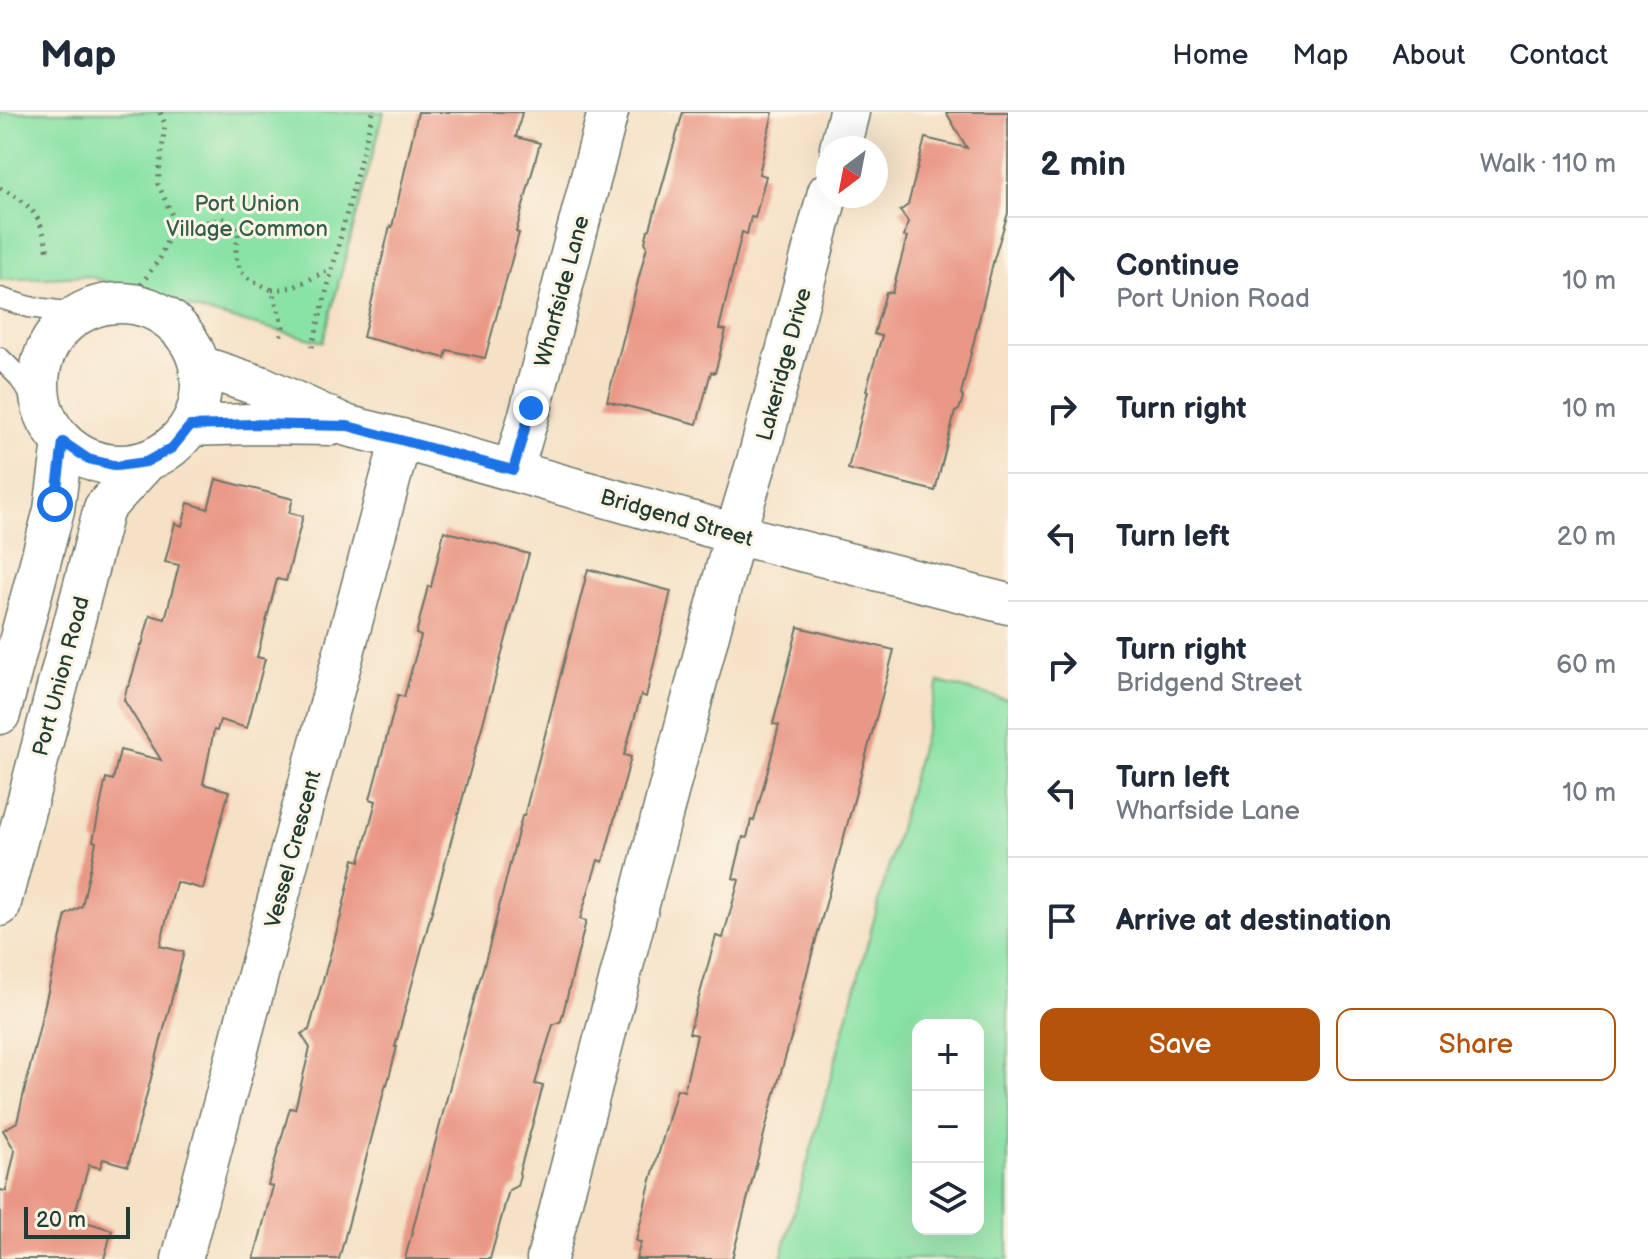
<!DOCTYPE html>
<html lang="en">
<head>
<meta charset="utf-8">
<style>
	:root { --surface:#fff; --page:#f6f6f7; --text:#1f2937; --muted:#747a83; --line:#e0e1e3; --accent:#b45309 }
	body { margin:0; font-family:"Balsamiq Sans",sans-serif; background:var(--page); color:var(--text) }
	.controls { position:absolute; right:24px; bottom:24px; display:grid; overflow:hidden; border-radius:16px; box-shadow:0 8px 32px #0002 }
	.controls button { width:72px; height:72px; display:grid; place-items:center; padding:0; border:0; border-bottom:2px solid var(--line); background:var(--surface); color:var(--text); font:40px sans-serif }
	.compass { position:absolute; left:816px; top:24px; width:72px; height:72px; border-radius:50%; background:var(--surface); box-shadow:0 8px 32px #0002; rotate:212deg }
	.scale { position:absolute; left:24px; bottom:20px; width:106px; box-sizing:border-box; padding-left:8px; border:4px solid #1f3d34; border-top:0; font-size:22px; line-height:28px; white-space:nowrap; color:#1f3d34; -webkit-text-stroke:6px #fcf5e5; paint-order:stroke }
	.stop { position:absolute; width:24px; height:24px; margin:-18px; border:6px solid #1a73e8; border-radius:50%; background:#fff }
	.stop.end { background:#1a73e8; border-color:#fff; box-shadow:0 2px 8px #0008 }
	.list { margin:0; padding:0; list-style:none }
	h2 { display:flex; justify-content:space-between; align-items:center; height:104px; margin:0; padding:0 32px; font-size:34px }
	h2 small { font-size:26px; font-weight:400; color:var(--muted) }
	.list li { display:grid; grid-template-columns:52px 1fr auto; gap:24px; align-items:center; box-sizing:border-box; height:128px; padding:0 32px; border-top:2px solid var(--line) }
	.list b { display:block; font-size:30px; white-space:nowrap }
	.list p { margin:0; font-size:26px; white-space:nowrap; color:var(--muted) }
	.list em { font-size:26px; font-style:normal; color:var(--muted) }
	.actions { display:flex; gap:16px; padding:24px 32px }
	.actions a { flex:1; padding:18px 0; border:2px solid var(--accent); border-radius:16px; text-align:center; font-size:28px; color:var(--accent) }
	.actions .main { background:var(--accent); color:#fff }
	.icon { flex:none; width:44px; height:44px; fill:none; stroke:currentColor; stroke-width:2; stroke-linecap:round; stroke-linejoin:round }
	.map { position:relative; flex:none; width:1008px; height:1147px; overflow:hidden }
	header { display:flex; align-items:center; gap:48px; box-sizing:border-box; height:112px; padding:0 40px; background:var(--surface); border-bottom:2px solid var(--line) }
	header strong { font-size:38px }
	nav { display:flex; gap:44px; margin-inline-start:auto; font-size:28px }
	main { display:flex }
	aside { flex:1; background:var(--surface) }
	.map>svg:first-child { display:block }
	.green { fill:#89e2a6; stroke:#54906d; stroke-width:2; fill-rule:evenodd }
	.building { fill:#ea9886 }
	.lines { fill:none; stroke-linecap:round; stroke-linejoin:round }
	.service-casing { stroke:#6a7667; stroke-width:23 }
	.minor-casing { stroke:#6a7667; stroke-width:43 }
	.path { stroke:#6a7667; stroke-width:5; stroke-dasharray:2 6; stroke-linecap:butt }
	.service { stroke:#fff; stroke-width:20 }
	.minor { stroke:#fff; stroke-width:40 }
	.route { stroke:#1a73e8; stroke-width:10 }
	.labels { text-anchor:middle; stroke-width:6; stroke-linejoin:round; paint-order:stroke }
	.park-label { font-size:22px; fill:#345e4b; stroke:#fcf5e5 }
	.street-label { font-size:22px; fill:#1f3d34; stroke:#fcf5e5 }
</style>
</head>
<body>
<header>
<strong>Map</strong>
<nav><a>Home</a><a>Map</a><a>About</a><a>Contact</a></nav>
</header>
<main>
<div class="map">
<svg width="1008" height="1147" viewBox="0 0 1008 1147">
	<rect width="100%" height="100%" fill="#fcf5e5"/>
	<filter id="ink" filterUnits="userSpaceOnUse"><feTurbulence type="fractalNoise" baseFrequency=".0125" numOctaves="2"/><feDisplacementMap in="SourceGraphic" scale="16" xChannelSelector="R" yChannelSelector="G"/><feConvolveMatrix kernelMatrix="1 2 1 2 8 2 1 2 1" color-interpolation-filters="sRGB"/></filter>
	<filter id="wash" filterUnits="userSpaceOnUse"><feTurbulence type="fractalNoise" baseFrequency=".006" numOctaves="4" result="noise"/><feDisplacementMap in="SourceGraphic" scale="32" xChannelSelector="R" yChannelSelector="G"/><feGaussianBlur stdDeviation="1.8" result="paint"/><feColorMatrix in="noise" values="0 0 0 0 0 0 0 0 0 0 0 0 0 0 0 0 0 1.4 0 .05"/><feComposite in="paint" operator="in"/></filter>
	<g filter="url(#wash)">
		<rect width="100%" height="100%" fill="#f5e1c6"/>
		<g class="green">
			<polygon points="0,0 384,0 323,230 209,201 88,164 0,168"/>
			<path d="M 939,570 L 1008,588 L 1008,1147 L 781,1147 ZM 918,913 L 978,913 L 978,1117 L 918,1117 Z"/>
		</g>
		<g id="blocks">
			<g class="building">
				<polygon points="418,0 522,0 516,25 540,31 516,120 519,121 485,246 447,238 445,246 363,225 390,114 392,115"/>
				<polygon points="683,0 773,0 759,62 766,64 755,106 751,105 747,122 742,120 719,217 726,218 715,261 711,260 697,312 607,289 647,134 645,130 648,118 650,117"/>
				<polygon points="946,0 1008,0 1008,101 994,147 961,282 963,285 959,298 955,300 935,379 848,357 868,279 866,278 882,224 874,222 886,180 892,181 907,125 904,124 908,110 900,99 908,93 925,26 967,36"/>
				<polygon points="216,367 293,387 289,401 303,404 286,469 277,467 257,545 265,547 247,616 220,608 217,619 214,618 203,672 229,679 203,777 176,770 160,834 184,840 128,1054 103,1047 100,1056 89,1053 74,1104 87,1107 86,1110 112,1118 104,1147 0,1147 0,1078 6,1079 15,1039 3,1018 17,1010 66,803 82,794 96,730 93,729 106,666 113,668 120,638 161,648 124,588 127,575 129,574 141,533 142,533 150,503 165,507 179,453 165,450 175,411 182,414 188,391 208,397"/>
				<polygon points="444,419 529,442 395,935 397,935 387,973 386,972 339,1147 254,1147 273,1074 268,1073 290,996 295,997 310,936 301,922 309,918 341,804 354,747 360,749 376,689 370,687 398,583 404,585 421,524 416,522 428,474 431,475"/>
				<polygon points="588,457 671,479 646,585 641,583 624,643 631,645 603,750 598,748 580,807 586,809 561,909 553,913 535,972 543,974 519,1061 520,1063 517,1074 509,1078 490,1147 405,1147 457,947 488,839 522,704 524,704"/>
				<polygon points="798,515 894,538 882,584 800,887 801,887 792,922 771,995 732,1147 636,1147 641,1130 636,1129 649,1075 677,977 684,979 697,923 689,921 716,824 723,826 739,768 733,766 743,725 747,726 751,708 754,709 769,654 779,613 773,612"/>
			</g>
		</g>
	</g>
	<g filter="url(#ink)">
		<use href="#blocks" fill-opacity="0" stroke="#6a7667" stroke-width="2"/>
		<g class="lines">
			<defs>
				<g id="service">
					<polyline points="0,186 29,195 80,202"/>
					<polyline points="0,246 17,263 45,303"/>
				</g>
				<g id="minor">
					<polyline points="840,36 849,0"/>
					<circle cx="120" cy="272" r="81"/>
					<polyline points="200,254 263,275 348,314 401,327 735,422 1008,492"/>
					<polyline points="190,314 252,312 332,313"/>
					<polyline points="513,358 531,296 608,0"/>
					<polyline points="0,602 54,398 63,330"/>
					<polyline points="0,794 104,396 146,350"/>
					<polyline points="182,1147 401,327"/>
					<polyline points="547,1147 735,422 760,339 828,80"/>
				</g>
			</defs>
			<use href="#service" class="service-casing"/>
			<use href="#minor" class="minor-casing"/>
			<g class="path">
				<path d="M 0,76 C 33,93 42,105 48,141"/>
				<path d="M 175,110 L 198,112 L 224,107 L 236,113 C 240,123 237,128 236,139 C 236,164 252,169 272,178 L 283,215 L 280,226"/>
				<polyline points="272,178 294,175 331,157"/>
				<polyline points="127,192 160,146 175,110 158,72 165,12 160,0"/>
				<polyline points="312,235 373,0"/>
			</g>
			<use href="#service" class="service"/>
			<use href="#minor" class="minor"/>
		</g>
	</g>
	<g class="lines" filter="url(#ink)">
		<polyline class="route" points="55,392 63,330 88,347 117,354 146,350 172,336 190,314 252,312 348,314 513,358 531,296"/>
	</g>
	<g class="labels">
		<g class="park-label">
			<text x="247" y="99">Port Union<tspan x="247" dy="25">Village Common</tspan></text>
		</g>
		<g class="street-label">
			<text transform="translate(561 179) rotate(-75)" y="8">Wharfside Lane</text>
			<text transform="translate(783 252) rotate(-75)" y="8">Lakeridge Drive</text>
			<text transform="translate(677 405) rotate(16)" y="8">Bridgend Street</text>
			<text transform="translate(60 564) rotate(-75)" y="8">Port Union Road</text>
			<text transform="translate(292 737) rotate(-75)" y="8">Vessel Crescent</text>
		</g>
	</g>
</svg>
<div class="controls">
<button>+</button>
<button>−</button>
<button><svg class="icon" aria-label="layers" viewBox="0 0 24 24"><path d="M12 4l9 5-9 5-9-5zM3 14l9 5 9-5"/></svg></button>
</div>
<svg class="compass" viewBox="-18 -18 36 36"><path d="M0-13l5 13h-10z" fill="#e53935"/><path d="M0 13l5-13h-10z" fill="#747a83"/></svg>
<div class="scale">20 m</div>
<div class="stop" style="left:55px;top:392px"></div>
<div class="stop end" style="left:531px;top:296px"></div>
</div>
<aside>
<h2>2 min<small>Walk · 110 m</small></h2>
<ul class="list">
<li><svg class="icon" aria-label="ahead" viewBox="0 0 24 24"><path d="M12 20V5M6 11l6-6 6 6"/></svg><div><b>Continue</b><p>Port Union Road</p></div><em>10 m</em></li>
<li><svg class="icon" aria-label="right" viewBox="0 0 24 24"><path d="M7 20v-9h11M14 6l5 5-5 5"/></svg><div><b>Turn right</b></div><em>10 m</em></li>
<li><svg class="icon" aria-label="left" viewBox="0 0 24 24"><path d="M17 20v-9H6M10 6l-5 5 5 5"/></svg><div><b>Turn left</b></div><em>20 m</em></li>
<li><svg class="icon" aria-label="right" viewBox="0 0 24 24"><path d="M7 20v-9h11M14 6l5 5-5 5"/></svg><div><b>Turn right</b><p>Bridgend Street</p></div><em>60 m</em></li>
<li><svg class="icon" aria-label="left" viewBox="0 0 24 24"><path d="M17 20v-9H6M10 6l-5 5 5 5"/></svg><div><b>Turn left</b><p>Wharfside Lane</p></div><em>10 m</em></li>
<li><svg class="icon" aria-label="arrive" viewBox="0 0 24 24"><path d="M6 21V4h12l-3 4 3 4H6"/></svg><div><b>Arrive at destination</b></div></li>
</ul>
<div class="actions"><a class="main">Save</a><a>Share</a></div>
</aside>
</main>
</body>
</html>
